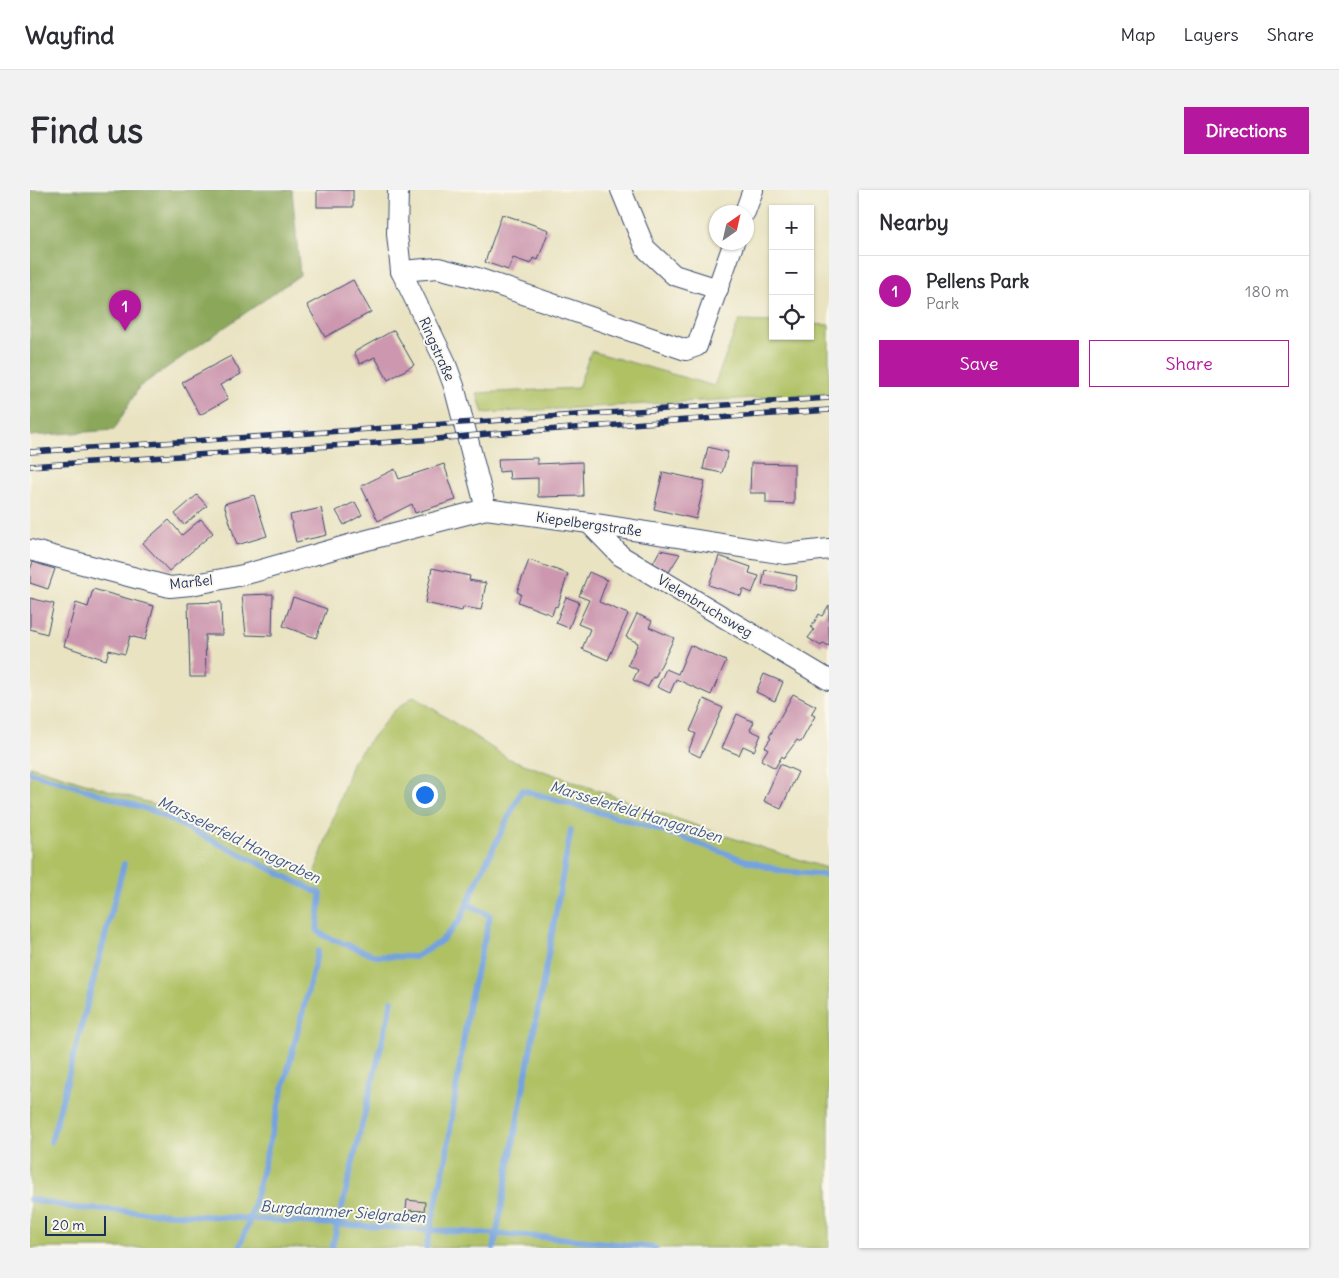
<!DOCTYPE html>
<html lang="en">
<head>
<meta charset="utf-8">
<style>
	:root { --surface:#fff; --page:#f2f2f3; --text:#2b2b33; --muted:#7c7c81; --line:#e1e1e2; --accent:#b5179e }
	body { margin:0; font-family:Delius,sans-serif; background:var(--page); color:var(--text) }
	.controls { position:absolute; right:15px; top:15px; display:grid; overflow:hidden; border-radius:0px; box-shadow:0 1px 4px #0004 }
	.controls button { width:45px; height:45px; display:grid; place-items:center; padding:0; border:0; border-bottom:1px solid var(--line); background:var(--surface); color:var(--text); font:25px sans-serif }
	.compass { position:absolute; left:679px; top:15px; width:45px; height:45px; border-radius:50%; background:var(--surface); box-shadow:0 1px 4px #0004; rotate:34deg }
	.scale { position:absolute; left:15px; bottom:12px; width:61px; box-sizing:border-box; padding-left:5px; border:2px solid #1b2f5e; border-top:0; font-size:14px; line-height:18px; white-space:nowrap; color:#1b2f5e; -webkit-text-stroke:4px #fbf7ec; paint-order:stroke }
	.you { position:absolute; left:394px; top:604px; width:18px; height:18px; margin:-12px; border:4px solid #fff; border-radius:50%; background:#1a73e8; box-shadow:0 0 0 8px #1a73e833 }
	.badge { display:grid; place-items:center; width:32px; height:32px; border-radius:50%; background:var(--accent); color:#fff; font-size:16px; font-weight:700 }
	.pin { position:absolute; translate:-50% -41px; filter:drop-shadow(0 1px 2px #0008) }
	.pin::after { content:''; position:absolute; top:26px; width:18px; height:15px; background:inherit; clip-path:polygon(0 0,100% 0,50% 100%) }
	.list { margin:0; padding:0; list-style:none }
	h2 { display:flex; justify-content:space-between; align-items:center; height:65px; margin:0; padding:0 20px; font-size:21px }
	h2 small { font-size:16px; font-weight:400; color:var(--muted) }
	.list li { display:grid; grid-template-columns:32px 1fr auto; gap:15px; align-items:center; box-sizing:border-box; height:70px; padding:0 20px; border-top:1px solid var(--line) }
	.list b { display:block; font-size:19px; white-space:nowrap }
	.list p { margin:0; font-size:16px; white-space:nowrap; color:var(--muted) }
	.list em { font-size:16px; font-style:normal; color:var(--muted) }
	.actions { display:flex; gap:10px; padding:15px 20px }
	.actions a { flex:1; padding:11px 0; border:1px solid var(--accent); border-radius:0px; text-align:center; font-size:18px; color:var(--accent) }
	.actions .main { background:var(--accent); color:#fff }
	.icon { flex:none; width:28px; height:28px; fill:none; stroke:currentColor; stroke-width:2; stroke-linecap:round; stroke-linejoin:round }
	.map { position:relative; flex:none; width:799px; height:1058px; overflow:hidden; border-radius:0px }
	header { display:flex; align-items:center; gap:30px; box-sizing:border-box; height:70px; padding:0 25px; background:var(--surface); border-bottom:1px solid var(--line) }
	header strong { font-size:24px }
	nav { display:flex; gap:28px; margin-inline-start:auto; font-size:18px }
	.intro { display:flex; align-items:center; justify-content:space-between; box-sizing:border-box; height:120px; padding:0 30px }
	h1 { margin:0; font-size:35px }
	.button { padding:12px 22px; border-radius:0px; background:var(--accent); color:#fff; font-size:18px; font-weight:700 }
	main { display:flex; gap:30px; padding:0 30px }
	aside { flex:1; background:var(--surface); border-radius:0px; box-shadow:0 1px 4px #0004 }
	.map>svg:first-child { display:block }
	.green { fill:#afc164; stroke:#657861 }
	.forest { fill:#8ba75a; stroke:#536b5c }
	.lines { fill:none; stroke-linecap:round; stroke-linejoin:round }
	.stream { stroke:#74a3dd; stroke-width:6 }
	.building { fill:#cc97af }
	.minor-casing { stroke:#3a4a6d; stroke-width:22 }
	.minor { stroke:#fff; stroke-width:20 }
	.rail-casing { stroke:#1b2f5e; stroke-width:5.5 }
	.rail { stroke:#fbf7ec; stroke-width:4; stroke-dasharray:11; stroke-linecap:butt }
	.labels { text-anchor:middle; stroke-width:4; stroke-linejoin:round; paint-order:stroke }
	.street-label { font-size:14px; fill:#1b2f5e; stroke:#fbf7ec }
	.water-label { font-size:15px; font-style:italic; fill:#3a588a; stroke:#fbf7ec }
</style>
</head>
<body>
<header>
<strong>Wayfind</strong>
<nav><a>Map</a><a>Layers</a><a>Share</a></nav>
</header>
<div class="intro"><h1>Find us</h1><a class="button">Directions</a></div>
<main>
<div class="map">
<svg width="799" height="1058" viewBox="0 0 799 1058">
	<rect width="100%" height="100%" fill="#fbf7ec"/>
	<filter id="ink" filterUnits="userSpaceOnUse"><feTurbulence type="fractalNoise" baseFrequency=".02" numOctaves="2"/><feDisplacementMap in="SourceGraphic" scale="10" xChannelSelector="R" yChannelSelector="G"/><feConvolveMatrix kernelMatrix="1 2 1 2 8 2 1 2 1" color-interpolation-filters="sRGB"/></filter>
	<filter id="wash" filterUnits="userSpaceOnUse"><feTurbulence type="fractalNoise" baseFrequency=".0096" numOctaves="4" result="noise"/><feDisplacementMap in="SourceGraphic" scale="20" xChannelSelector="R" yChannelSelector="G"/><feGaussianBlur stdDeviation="1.12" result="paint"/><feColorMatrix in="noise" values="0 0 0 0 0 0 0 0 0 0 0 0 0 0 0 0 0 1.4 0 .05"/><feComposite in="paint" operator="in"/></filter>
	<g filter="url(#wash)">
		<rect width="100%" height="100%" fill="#e9e3c2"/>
		<g class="green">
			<polygon points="709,131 743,132 743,146 780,146 780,134 799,135 799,204 453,223 447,203 548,198 561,161 684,196"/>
			<polygon points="384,506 477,568 690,644 799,679 799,1058 0,1058 0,576 120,613 183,640 282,690 323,571 364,521"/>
		</g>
		<polygon class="forest" points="0,0 262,0 270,85 109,197 84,240 0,246"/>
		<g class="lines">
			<g class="stream">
				<polyline points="0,582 123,621 291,704 287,740 294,746 346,766 385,767 411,751 430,730 450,685 492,600 634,641 714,670 751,681 799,685"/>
				<polyline points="21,952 94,674"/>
				<polyline points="0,1009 45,1018 529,1048 625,1058"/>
				<polyline points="209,1058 220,1029 288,761"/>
				<polyline points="302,1058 362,811"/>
				<polyline points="396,1058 416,968 439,813 460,726 438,714"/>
				<polyline points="464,1058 541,640"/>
			</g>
		</g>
		<g id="blocks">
			<g class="building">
				<rect x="287" y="0" width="36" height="17"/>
				<polygon points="472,24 519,40 508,70 503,68 501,74 483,68 478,80 455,72"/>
				<polygon points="323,90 341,122 295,147 277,115"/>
				<polygon points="364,140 384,175 358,190 345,167 330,174 324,162"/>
				<polygon points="201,166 211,184 190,195 198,209 170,225 152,192"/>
				<polygon points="678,257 698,262 692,283 673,279"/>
				<polygon points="507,268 507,274 552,272 553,306 508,307 508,288 480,289 479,281 469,282 468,269"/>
				<polygon points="721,273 764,274 764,314 736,313 736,303 720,303"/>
				<polygon points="414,274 426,310 385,323 382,314 348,331 331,296 365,279 369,289"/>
				<polygon points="633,282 675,291 666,329 624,319"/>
				<polygon points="167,305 177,316 154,335 145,324"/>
				<polygon points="224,305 237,346 207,355 194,314"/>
				<polygon points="325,312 332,325 314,335 306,321"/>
				<polygon points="291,318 297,345 266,352 260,325"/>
				<polygon points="171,329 183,343 139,381 113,353 139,330 152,345"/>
				<polygon points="630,360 650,364 639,382 623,373"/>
				<polygon points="689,366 721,377 719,383 729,386 722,403 713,399 711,406 679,395"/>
				<polygon points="499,370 538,384 527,417 525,416 522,425 488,412 491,404 487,402"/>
				<polygon points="3,372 25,379 18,399 0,393 0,380"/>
				<polygon points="402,378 440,386 439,390 456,393 451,420 433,417 432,421 395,413"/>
				<polygon points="735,380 767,386 765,400 732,395"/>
				<polygon points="559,382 577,390 569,412 598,424 578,470 552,459 560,439 548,434 559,410 549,406"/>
				<polygon points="63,399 124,416 115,450 100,446 95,464 79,460 76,470 34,456 46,413 58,417"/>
				<polygon points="243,404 242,446 216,445 212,405"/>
				<polygon points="263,407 297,419 286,448 253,436"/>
				<polygon points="536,407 549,412 539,438 526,433"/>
				<polygon points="0,408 24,414 17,444 0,439"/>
				<polygon points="191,412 192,445 175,445 176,487 160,487 158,413"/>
				<polygon points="799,415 799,456 793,453 791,456 778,448 784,440 781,438 789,424 792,426"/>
				<polygon points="607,424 622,431 619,437 644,448 625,488 623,487 618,497 603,490 608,480 598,475 608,453 596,447"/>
				<polygon points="660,455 696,471 681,505 646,489 640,503 627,497 636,479 648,484"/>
				<polygon points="734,484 753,492 745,511 726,502"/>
				<polygon points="763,504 786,516 781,524 785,526 771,552 767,550 754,568 752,566 745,578 731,570 738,559 735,557 741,548 739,547"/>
				<polygon points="674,509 693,518 670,567 658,561 666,544 660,541"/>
				<polygon points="707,524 724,532 720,540 731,545 724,561 713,556 709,565 692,558"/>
				<polygon points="750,574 768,582 751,619 734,611"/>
				<polygon points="377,1010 395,1012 394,1021 376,1020"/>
			</g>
		</g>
	</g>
	<g filter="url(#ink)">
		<use href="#blocks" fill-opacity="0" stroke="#3a4a6d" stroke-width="1"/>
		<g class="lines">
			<defs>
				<g id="minor">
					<polyline points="368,0 367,44 371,81 414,169 424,196 456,319"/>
					<polyline points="591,0 615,58 644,85 688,99"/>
					<polyline points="715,22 723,0"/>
					<polyline points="371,81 408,78 447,88 656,160 667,156 704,52"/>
					<polyline points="559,333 591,366 799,490"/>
					<polyline points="0,360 140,397 161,395 213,385 322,354 456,319 559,333 755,364 799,359"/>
				</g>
			</defs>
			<use href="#minor" class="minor-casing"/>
			<use href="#minor" class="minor"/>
			<defs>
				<g id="rail">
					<polyline points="0,262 799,208"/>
					<polyline points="0,276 407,249 457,244 799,220"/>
				</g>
			</defs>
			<use href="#rail" class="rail-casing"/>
			<use href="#rail" class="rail"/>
		</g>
	</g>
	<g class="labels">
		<g class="street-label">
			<text transform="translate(407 159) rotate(66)" y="5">Ringstraße</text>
			<text transform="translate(559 334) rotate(8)" y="5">Kiepelbergstraße</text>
			<text transform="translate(161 392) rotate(-6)" y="5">Marßel</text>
			<text transform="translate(675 416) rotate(31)" y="5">Vielenbruchsweg</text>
		</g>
		<g class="water-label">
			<text transform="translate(606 622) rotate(17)" y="5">Marsselerfeld Hanggraben</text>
			<text transform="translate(209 650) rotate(26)" y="5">Marsselerfeld Hanggraben</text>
			<text transform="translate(313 1022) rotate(4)" y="5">Burgdammer Sielgraben</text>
		</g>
	</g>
</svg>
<div class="controls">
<button>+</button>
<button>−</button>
<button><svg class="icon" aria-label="locate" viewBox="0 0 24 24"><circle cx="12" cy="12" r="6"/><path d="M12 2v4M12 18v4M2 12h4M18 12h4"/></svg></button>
</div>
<svg class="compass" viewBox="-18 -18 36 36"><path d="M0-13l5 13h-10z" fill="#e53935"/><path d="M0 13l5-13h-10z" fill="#7c7c81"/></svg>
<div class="scale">20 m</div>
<div class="you"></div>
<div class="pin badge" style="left:95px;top:141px">1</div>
</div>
<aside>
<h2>Nearby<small></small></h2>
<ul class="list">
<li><span class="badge">1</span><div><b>Pellens Park</b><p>Park</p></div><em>180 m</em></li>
</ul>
<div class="actions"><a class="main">Save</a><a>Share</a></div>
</aside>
</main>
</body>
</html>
